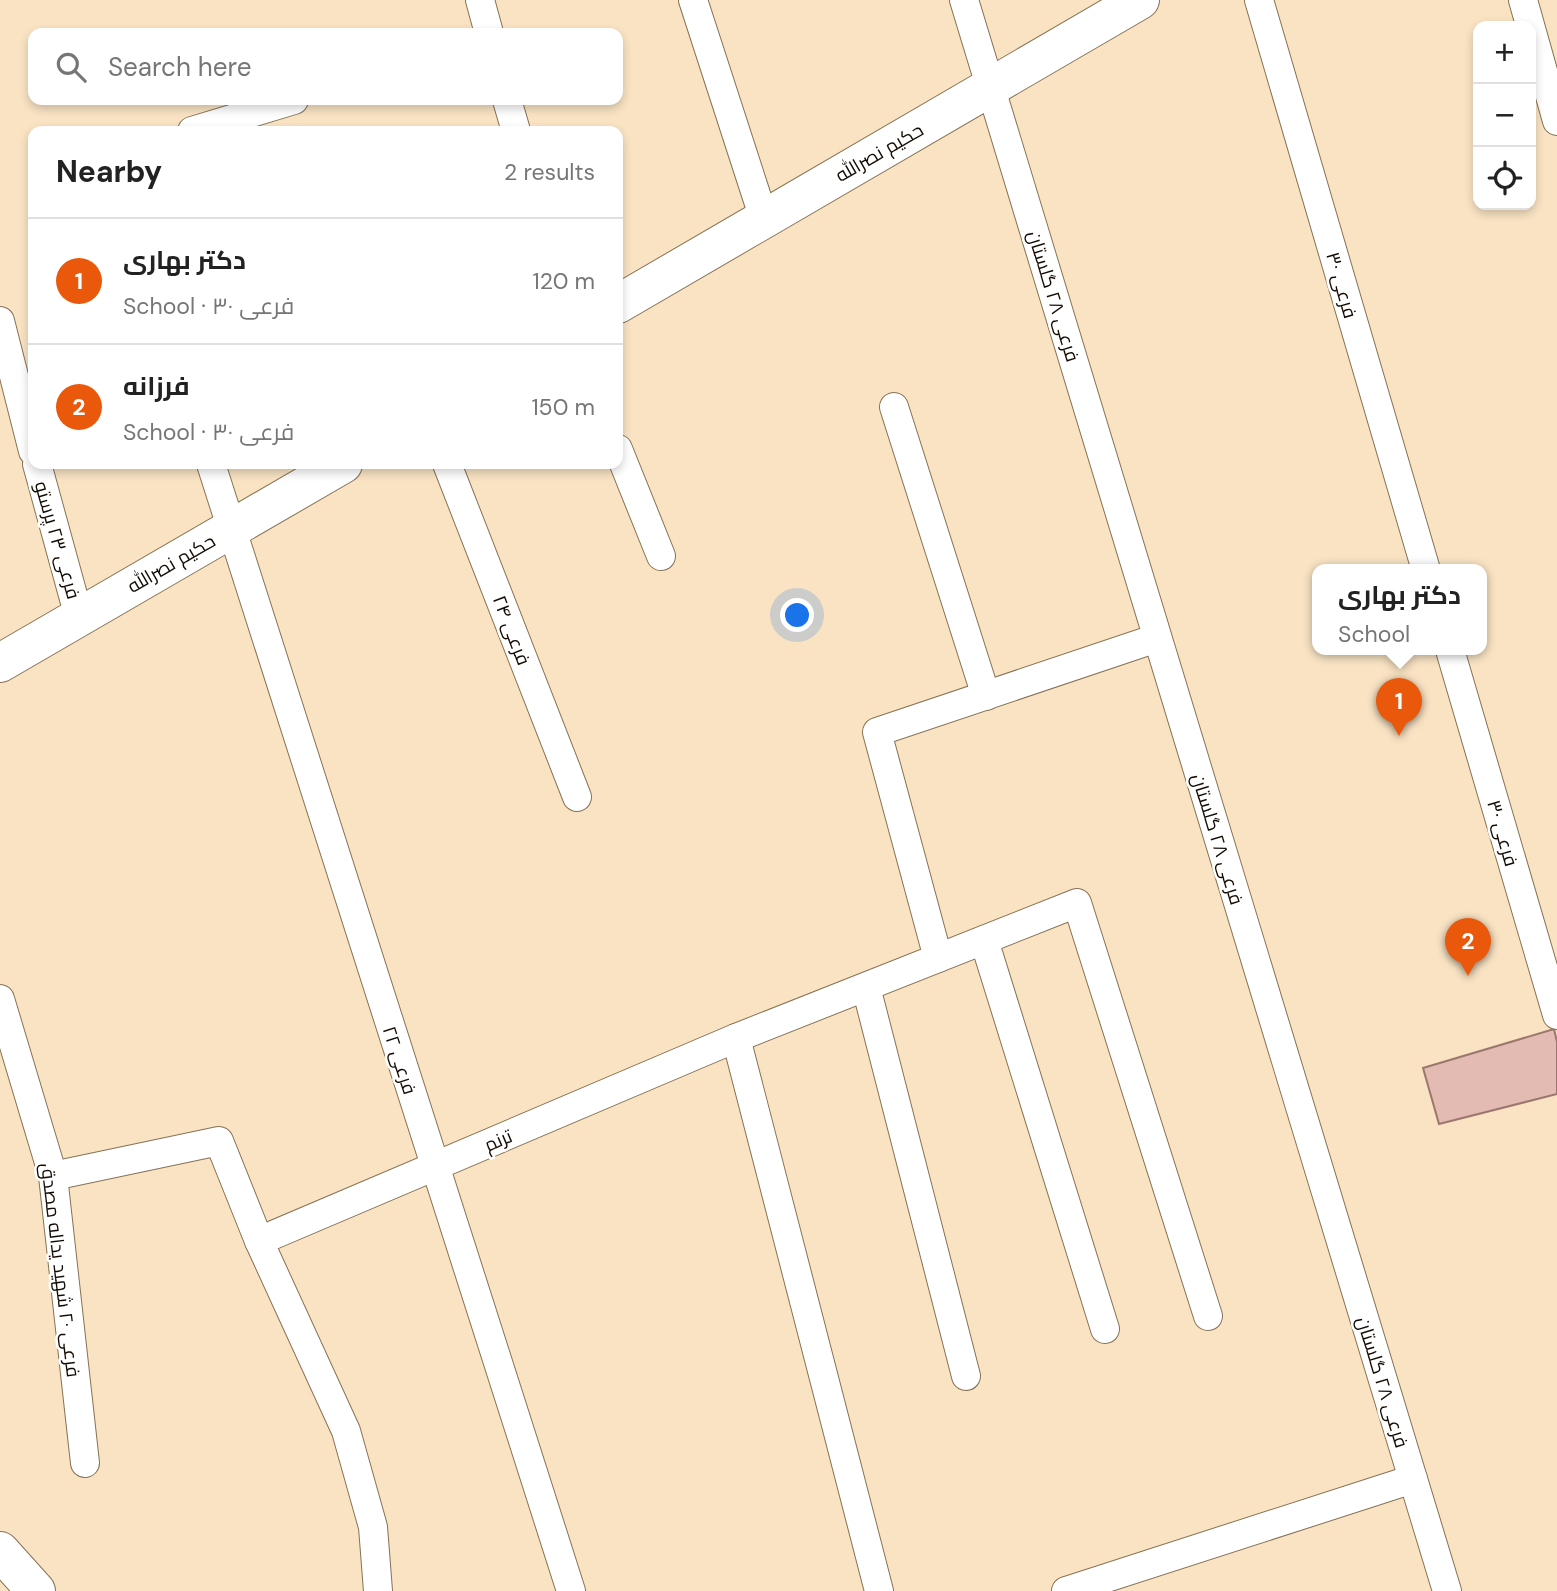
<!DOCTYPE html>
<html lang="en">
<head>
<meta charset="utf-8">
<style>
	:root { --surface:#fff; --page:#f2f2f2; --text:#222; --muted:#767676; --line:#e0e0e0; --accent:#ea580c }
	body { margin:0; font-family:"DM Sans",Cairo,sans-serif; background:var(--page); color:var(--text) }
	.controls { position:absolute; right:21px; top:21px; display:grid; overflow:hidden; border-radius:14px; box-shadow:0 4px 10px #0003 }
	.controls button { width:63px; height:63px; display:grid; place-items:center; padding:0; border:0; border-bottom:2px solid var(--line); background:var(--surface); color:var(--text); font:35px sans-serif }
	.you { position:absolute; left:798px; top:616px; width:24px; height:24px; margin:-18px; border:5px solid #fff; border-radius:50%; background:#1a73e8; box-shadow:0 0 0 10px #1a73e833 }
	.badge { display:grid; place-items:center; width:46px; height:46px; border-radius:50%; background:var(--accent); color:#fff; font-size:23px; font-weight:700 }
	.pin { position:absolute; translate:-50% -58px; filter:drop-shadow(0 2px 4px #0008) }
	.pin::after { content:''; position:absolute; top:37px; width:24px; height:21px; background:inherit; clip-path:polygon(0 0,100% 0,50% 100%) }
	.popup { position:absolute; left:1312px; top:564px; width:175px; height:91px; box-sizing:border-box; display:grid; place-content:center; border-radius:14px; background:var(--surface); filter:drop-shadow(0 2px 5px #0005); font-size:23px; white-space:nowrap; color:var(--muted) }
	.popup b { font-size:26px; color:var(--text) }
	.popup::after { content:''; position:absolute; left:50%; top:100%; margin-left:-14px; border:14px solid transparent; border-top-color:var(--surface) }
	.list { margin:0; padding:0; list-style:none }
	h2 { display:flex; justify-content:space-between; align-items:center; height:91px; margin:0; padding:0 28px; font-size:30px }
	h2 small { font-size:23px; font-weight:400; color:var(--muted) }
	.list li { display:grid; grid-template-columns:46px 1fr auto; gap:21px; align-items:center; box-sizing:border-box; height:126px; padding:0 28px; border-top:2px solid var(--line) }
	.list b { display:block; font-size:26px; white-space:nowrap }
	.list p { margin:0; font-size:23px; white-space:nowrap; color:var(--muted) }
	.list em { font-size:23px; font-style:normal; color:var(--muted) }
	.icon { flex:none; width:38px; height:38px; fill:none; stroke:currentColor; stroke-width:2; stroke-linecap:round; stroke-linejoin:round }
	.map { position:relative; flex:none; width:1557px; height:1591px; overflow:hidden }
	.search { position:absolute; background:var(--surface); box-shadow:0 4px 10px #0003; left:28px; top:28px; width:595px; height:77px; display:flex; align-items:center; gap:18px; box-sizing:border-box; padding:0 24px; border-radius:14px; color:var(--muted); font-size:26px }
	.panel { position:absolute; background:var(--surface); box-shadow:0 4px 10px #0003; left:28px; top:126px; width:595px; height:343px; border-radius:14px }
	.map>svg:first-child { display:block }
	.building { fill:#e3bbb2; stroke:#9c776f; stroke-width:2 }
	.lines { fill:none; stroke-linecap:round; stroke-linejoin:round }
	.minor-casing { stroke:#867255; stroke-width:30 }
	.secondary-casing { stroke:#867255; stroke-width:40 }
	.minor { stroke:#fff; stroke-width:28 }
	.secondary { stroke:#fff; stroke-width:38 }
	.labels { text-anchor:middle; stroke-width:5; stroke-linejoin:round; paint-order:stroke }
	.street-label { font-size:19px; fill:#130b03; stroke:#fff }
</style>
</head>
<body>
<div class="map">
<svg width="1557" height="1591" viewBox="0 0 1557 1591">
	<rect width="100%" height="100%" fill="#f9e3c3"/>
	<polygon class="building" points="1554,1029 1557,1042 1557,1094 1439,1124 1423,1068"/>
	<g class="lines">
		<defs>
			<g id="minor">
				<polyline points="480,0 489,33"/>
				<polyline points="693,0 764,219"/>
				<polyline points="964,0 1447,1591"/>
				<polyline points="1259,0 1426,570"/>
				<polyline points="1523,0 1557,121"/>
				<polyline points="507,100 516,131"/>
				<polyline points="192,131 294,100"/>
				<polyline points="0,321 33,451"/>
				<polyline points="894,407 986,696"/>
				<polyline points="618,449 661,556"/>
				<polyline points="37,464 79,617"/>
				<polyline points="211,464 571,1591"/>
				<polyline points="447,464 577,797"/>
				<polyline points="1450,650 1557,1015"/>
				<polyline points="984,940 1105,1329"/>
				<polyline points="938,958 877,732 1157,638"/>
				<polyline points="866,987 966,1376"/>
				<polyline points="0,999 53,1176 85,1463"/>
				<polyline points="736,1038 879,1591"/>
				<polyline points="53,1176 219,1141 259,1241 346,1431 373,1527 378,1591"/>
				<polyline points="259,1241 736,1038 1077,903 1208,1316"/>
				<polyline points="1066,1591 1413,1479"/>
			</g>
			<g id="secondary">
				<polyline points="618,304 1140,0"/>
				<polyline points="0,663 343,464"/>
				<polyline points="0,1551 36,1591"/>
			</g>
		</defs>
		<use href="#minor" class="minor-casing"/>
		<use href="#secondary" class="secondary-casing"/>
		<use href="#minor" class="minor"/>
		<use href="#secondary" class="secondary"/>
	</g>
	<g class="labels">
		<g class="street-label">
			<text transform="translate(879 152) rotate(-30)" y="7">حکیم نصرالله</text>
			<text transform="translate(1342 285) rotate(74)" y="7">فرعی ۳۰</text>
			<text transform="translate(1054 296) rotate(73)" y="7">فرعی ۲۸ گلستان</text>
			<text transform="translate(58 540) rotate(74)" y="7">فرعی ۲۳ پرستو</text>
			<text transform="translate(171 563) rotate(-30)" y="7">حکیم نصرالله</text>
			<text transform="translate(512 630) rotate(69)" y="7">فرعی ۲۴</text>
			<text transform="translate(1503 833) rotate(74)" y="7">فرعی ۳۰</text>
			<text transform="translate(1218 839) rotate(73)" y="7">فرعی ۲۸ گلستان</text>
			<text transform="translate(400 1060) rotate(72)" y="7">فرعی ۲۲</text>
			<text transform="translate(498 1140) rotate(-23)" y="7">ترنم</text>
			<text transform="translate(61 1270) rotate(83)" y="7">فرعی ۲۰ شهید یداله مصدق</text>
			<text transform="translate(1383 1382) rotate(73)" y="7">فرعی ۲۸ گلستان</text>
		</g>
	</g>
</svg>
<div class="controls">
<button>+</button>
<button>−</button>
<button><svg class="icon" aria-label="locate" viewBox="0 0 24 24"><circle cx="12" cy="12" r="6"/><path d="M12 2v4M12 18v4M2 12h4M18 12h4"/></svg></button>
</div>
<div class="you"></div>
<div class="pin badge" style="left:1399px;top:736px">1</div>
<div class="popup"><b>دکتر بهاری</b>School</div>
<div class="pin badge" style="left:1468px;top:976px">2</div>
<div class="search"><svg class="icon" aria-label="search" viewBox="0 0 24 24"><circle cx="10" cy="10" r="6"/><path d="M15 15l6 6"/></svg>Search here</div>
<section class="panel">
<h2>Nearby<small>2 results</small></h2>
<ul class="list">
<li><span class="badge">1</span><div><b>دکتر بهاری</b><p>School · فرعی ۳۰</p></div><em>120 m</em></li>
<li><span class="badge">2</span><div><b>فرزانه</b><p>School · فرعی ۳۰</p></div><em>150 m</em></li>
</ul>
</section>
</div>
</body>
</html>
